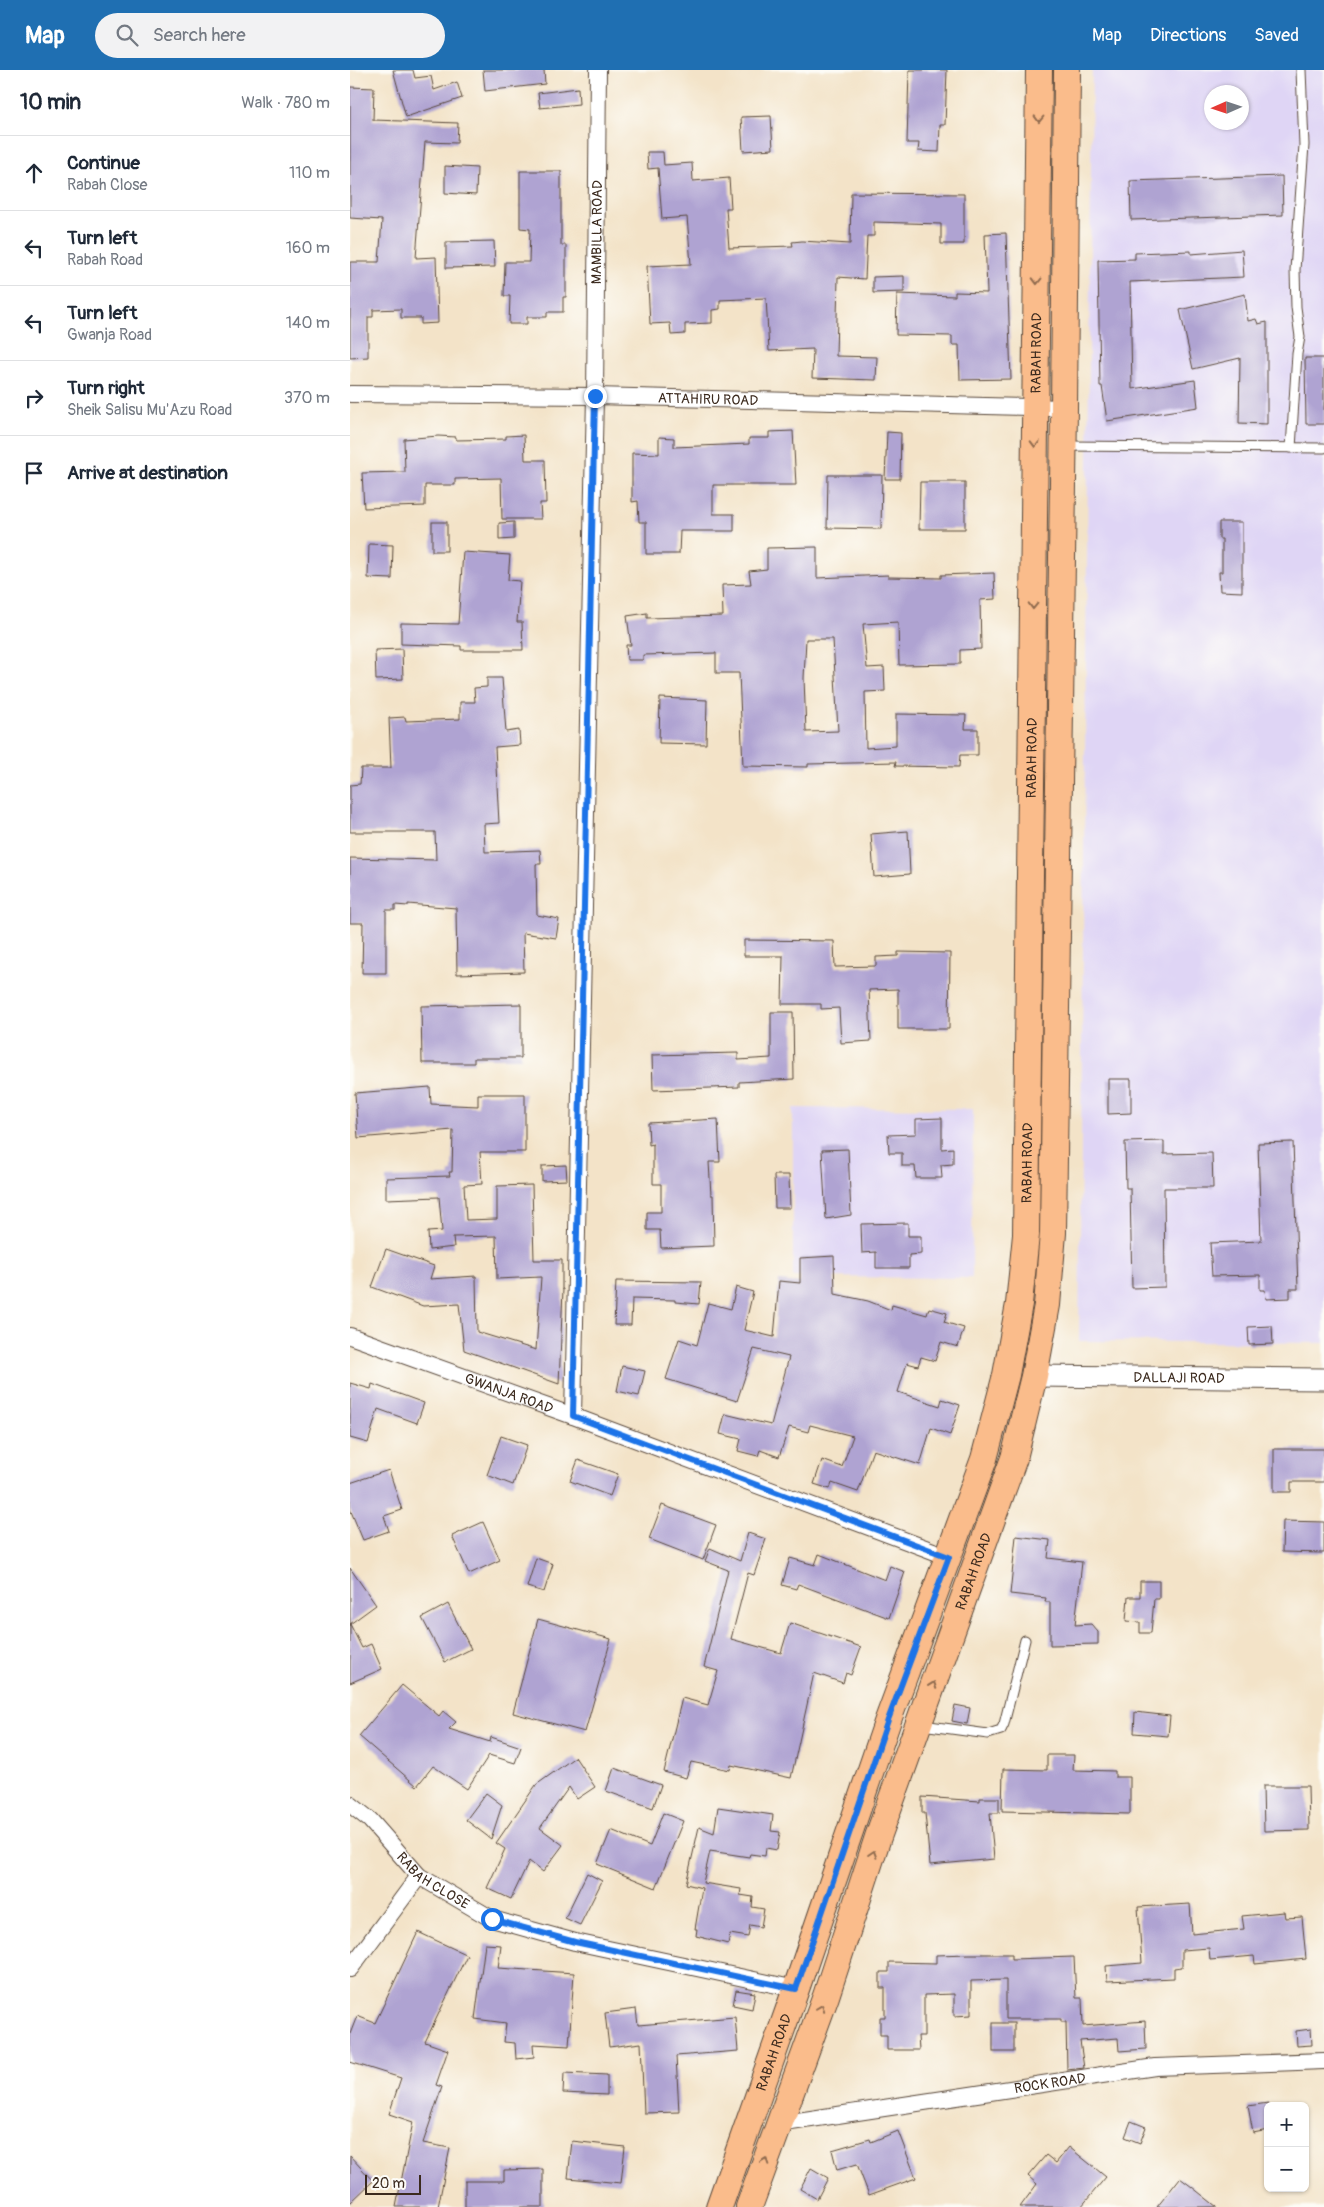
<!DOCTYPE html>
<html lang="en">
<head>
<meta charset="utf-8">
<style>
	:root { --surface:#fff; --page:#f2f2f3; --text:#1f2937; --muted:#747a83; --line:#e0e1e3; --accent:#1f6fb2 }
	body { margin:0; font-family:Pangolin,sans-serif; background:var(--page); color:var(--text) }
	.controls { position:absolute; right:15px; bottom:15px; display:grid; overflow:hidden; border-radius:8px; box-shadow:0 1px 4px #0004 }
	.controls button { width:45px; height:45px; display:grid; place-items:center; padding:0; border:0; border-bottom:1px solid var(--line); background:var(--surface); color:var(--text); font:25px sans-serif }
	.compass { position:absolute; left:854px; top:15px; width:45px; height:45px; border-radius:50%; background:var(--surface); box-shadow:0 1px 4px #0004; rotate:267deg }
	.scale { position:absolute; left:15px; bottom:12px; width:56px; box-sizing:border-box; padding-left:5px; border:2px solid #3b2a1e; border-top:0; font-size:14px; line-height:18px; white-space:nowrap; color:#3b2a1e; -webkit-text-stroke:4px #fdfcf7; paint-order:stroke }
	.stop { position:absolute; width:15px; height:15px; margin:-11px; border:4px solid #1a73e8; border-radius:50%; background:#fff }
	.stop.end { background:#1a73e8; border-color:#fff; box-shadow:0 1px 5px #0008 }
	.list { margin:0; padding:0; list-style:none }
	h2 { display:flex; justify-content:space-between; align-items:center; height:65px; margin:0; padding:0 20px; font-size:21px }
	h2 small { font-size:16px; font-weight:400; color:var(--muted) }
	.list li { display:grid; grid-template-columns:32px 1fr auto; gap:15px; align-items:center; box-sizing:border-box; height:75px; padding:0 20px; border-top:1px solid var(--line) }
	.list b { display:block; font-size:19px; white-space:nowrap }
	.list p { margin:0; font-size:16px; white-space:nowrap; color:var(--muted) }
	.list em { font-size:16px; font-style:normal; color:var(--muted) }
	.icon { flex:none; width:28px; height:28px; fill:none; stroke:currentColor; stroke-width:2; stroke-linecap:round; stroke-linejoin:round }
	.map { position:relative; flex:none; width:974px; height:2137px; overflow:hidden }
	header { display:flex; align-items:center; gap:30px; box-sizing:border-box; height:70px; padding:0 25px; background:var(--accent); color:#fff }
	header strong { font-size:24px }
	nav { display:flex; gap:28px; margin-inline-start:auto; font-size:18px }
	.search { width:350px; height:45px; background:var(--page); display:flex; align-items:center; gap:12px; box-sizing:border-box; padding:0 18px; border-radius:28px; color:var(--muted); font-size:19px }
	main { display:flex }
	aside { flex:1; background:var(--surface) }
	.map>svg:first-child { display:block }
	.built { fill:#dfd5f5; fill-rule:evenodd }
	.building { fill:#afa3d2; fill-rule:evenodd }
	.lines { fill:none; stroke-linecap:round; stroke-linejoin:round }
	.service-casing { stroke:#574638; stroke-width:11 }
	.minor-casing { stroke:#574638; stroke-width:18 }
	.tertiary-casing { stroke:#574638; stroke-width:23 }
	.primary-casing { stroke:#574638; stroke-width:28 }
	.service { stroke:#fff; stroke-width:9 }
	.minor { stroke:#fff; stroke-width:16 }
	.tertiary { stroke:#fff; stroke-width:21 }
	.primary { stroke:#fabc8b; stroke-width:26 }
	.oneway { stroke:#916c4f }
	.route { stroke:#1a73e8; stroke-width:6 }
	.labels { text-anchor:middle; stroke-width:5; stroke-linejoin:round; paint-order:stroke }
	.street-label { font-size:14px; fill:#3b2a1e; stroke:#fdfcf7 }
</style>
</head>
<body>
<header>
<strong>Map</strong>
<div class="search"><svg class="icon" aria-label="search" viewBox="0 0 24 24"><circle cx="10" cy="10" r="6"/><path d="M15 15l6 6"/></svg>Search here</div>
<nav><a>Map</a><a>Directions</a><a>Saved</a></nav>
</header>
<main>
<aside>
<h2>10 min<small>Walk · 780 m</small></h2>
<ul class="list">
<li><svg class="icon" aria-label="ahead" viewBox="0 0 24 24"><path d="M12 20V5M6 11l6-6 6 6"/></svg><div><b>Continue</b><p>Rabah Close</p></div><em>110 m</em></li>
<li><svg class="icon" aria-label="left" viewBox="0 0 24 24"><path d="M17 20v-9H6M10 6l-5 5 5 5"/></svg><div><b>Turn left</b><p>Rabah Road</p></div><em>160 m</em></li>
<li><svg class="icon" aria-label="left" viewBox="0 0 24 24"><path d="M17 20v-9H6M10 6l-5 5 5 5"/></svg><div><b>Turn left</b><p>Gwanja Road</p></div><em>140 m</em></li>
<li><svg class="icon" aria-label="right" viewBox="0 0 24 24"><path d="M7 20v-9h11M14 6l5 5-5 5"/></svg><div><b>Turn right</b><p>Sheik Salisu Mu'Azu Road</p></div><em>370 m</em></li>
<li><svg class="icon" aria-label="arrive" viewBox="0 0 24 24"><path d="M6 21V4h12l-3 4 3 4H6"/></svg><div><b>Arrive at destination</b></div></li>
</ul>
</aside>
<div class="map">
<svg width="974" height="2137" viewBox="0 0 974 2137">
	<rect width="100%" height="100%" fill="#fdfcf7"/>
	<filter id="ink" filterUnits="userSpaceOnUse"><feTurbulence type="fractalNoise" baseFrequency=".02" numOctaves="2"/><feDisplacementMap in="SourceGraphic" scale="10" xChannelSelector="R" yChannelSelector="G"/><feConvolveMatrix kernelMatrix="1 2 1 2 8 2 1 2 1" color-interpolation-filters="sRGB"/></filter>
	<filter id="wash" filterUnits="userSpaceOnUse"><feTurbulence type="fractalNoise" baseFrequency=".0096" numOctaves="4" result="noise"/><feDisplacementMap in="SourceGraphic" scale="20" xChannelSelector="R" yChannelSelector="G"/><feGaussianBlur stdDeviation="1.12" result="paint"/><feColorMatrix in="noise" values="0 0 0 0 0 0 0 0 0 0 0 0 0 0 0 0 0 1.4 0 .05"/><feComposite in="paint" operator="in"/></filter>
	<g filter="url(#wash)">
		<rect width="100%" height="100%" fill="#f3e3c8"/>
		<g class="built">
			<path d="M 742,0 L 974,0 L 974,1273 L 729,1271 ZM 862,22 L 892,22 L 892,52 L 862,52 Z"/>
			<polygon points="443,1038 623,1039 622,1208 443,1207"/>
		</g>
		<g id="blocks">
			<g class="building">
				<polygon points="43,0 63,0 65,8 81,6 84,20 107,12 112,28 56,47"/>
				<polygon points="133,0 194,0 195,14 135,21"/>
				<polygon points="559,0 597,0 595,55 590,55 589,82 568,81 569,73 557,73"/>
				<polygon points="0,17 24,18 23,50 108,53 107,73 75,72 66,188 86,187 88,253 71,254 71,248 51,248 51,239 23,240 23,247 18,247 18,287 0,288 0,192 29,192 32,150 0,148"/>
				<polygon points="228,18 229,34 190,38 188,23"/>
				<polygon points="421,46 423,79 393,81 391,47"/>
				<polygon points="297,82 313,82 314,95 342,93 343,111 379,108 381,138 376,138 379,178 443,176 442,172 452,171 500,174 501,123 614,124 614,174 591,174 591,154 524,152 524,166 517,166 515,209 488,207 486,286 527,287 526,310 462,308 463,279 419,281 416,228 370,230 370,239 362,240 362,253 335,254 335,264 321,265 320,253 300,254 297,196 341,194 337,147 312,149 308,98 298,99"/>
				<polygon points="95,96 127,98 126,125 95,123"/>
				<polygon points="170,101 211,101 211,175 216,175 216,227 213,227 213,242 197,242 197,247 177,247 177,254 159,254 160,226 154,226 155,192 179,192 180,159 170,158"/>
				<polygon points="932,106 933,145 781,150 780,111"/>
				<polygon points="656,163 661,309 610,310 609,275 602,275 602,266 546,265 547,224 605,226 605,222 637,223 635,164"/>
				<polygon points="144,171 145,197 96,198 96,172"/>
				<polygon points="892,180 894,207 780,212 782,319 845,310 848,337 757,351 752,316 750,316 748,190 785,189 785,183 841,181 841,184"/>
				<polygon points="554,206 554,222 523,223 523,207"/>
				<polygon points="895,224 898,251 906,249 908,254 917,252 917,354 889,353 890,288 843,299 830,240"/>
				<polygon points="955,288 974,288 974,354 956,354"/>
				<polygon points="443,361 446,415 363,415 363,444 384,444 384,461 330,461 329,484 296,484 296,452 289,452 288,431 282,432 282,383 309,384 309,367 324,368 324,377 399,374 399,368 419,368 419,362"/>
				<polygon points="537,362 551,363 550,409 535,409"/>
				<polygon points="174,365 175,390 195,390 196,433 190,433 191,449 152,449 151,408 105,409 105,415 75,415 75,436 14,438 12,403 55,402 54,369 88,366 106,367 106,370 156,369 156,366"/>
				<polygon points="478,405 532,405 531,459 477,458"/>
				<polygon points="570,412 615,412 615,459 569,459"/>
				<rect x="82" y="452" width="15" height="29"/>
				<polygon points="164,452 164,469 149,470 149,453"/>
				<polygon points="869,452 892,452 892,522 870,521 869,502 872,502 872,469 869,469"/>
				<polygon points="19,474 43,475 42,509 18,508"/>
				<path d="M 467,477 L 467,508 L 538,505 L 538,507 L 591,508 L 591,505 L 644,503 L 645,529 L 630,530 L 631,579 L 610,580 L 610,594 L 549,595 L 548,552 L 513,554 L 517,598 L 534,597 L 535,621 L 515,622 L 516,678 L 546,676 L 546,644 L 616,645 L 615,659 L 628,659 L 628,685 L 610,685 L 609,697 L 545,696 L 546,692 L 458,694 L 458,697 L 393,696 L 389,603 L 366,603 L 366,583 L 293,585 L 293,590 L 277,590 L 276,575 L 281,575 L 277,546 L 297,543 L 297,548 L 373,546 L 372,515 L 401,514 L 399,501 L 417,499 L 417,478 ZM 456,569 L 483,569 L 488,661 L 456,662 L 454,608 Z"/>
				<polygon points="113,482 160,485 158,510 170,511 167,552 172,552 173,580 111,580 111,576 51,574 51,553 108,554"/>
				<polygon points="52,579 53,609 26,610 25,580"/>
				<polygon points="137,608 152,608 156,662 169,660 170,675 145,677 149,753 134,754 135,782 190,780 191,794 186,794 187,845 209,849 206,868 173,863 174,902 107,904 106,838 58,834 58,836 45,835 45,840 36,840 36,903 12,903 13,853 0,853 0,788 86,790 85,762 0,762 0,715 10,714 11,698 41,698 39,648 55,647 56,651 110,649 110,632 125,632 124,618 137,617"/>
				<polygon points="310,628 357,630 356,674 309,673"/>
				<polygon points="558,761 560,804 524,807 521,764"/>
				<polygon points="394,870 484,871 485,897 526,896 526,887 548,886 548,882 600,883 599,959 548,959 548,919 519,920 521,971 491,973 489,938 471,939 471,934 432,934 433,886 394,886"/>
				<polygon points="171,934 171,988 124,988 124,993 72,993 71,936"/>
				<polygon points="421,942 443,942 444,1009 389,1012 389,1017 303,1020 302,985 388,983 388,990 421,988"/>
				<polygon points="758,1009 781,1009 781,1043 758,1044"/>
				<polygon points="80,1017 81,1034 128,1036 128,1024 175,1024 175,1082 130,1082 132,1114 114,1115 116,1150 147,1149 147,1116 182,1115 184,1190 212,1190 212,1219 213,1219 209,1314 114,1280 109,1234 73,1236 22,1217 36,1179 84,1196 80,1209 126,1206 127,1262 186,1280 191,1207 147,1209 146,1166 103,1167 104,1177 79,1180 78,1162 92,1161 89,1127 36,1129 36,1108 100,1106 99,1102 102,1102 103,1060 8,1068 5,1023"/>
				<polygon points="592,1048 592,1079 603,1078 603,1094 591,1095 592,1108 566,1108 565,1096 552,1096 552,1083 539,1083 538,1065 566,1064 566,1049"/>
				<polygon points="368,1049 370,1092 359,1092 361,1125 363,1125 364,1176 311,1178 310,1160 297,1160 297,1142 311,1142 311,1114 303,1114 303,1074 299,1075 298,1053"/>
				<polygon points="814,1071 814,1084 862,1083 863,1118 814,1118 815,1217 782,1218 780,1118 776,1118 775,1072"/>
				<polygon points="943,1072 948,1219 940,1219 940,1228 916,1229 915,1220 910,1220 910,1205 862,1206 860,1173 911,1171 908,1073"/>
				<polygon points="498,1079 501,1145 476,1149 472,1080"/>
				<polygon points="216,1095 217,1110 192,1111 192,1096"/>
				<polygon points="424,1105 439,1105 440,1138 425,1138"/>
				<polygon points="558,1153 558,1166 571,1166 571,1184 559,1185 559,1198 526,1198 526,1182 512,1183 511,1154"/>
				<polygon points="484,1186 485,1224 518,1231 541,1240 542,1235 577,1245 579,1238 597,1243 594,1252 614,1258 608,1277 591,1272 585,1291 571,1287 568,1296 557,1293 548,1322 590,1336 592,1329 610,1335 600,1365 581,1358 570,1395 523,1380 508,1422 482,1413 480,1419 464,1414 472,1390 492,1397 503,1366 460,1355 458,1362 439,1357 429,1387 410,1380 408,1386 388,1381 391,1369 370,1364 375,1344 421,1355 439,1287 404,1279 387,1331 316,1309 329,1269 347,1275 358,1233 381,1239 386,1217 403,1222 394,1260 424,1267 429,1211 450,1213 450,1188"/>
				<polygon points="266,1211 351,1212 349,1234 325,1232 325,1230 282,1229 281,1255 264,1255"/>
				<polygon points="922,1256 923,1274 899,1275 898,1257"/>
				<polygon points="272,1296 295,1301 289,1326 267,1321"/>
				<polygon points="0,1313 21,1319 22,1314 74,1333 67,1353 28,1339 18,1373 0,1368"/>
				<polygon points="151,1366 177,1375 163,1415 137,1405"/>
				<polygon points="924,1379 974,1379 974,1412 941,1412 941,1422 924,1422"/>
				<polygon points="228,1390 268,1404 260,1426 220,1411"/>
				<polygon points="39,1400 52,1440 34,1446 39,1461 13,1470 0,1439 0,1413"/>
				<polygon points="312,1435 366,1455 353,1490 299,1469"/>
				<polygon points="933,1451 974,1452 974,1483 932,1482"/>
				<polygon points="133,1452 150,1490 119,1504 102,1466"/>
				<polygon points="398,1463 416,1469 404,1505 398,1503 381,1569 431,1583 440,1553 511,1577 501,1605 496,1603 493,1613 464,1603 441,1708 381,1695 380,1700 341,1692 336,1708 314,1702 332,1628 358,1635 368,1601 354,1597 378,1500 355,1491 360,1478 390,1491"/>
				<polygon points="666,1466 700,1470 698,1488 732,1492 725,1555 741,1554 748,1562 748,1574 700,1575 700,1532 695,1532 696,1528 660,1524"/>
				<polygon points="469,1484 535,1510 540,1496 555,1502 539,1548 448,1514 446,1519 432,1515 440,1488 465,1495"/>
				<polygon points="186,1488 203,1494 194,1522 177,1517"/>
				<polygon points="0,1498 26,1535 0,1554 12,1578 21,1574 32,1599 0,1613"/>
				<polygon points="790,1511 809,1511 809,1529 804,1529 801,1563 790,1563 790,1552 776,1551 778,1527 790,1527"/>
				<polygon points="98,1534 121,1579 95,1592 72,1548"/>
				<polygon points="188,1549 261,1569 235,1662 163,1643"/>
				<polygon points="52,1615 89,1646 93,1641 106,1652 99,1659 140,1672 141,1667 171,1677 165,1693 139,1685 117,1719 83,1696 67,1716 9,1666"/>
				<polygon points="605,1635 620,1638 617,1654 602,1651"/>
				<polygon points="785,1642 820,1646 818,1666 784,1663"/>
				<polygon points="697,1685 724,1685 723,1700 765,1701 765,1707 780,1707 780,1744 652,1741 653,1699 697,1700"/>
				<polygon points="225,1687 245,1717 227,1729 219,1717 190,1758 213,1775 193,1802 179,1791 161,1829 137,1818 155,1779 146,1773 186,1715"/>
				<polygon points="264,1698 311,1715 303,1738 256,1721"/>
				<polygon points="913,1716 958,1716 959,1760 914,1761"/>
				<polygon points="136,1723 152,1735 141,1769 116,1750"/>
				<polygon points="572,1727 630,1731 630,1728 649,1728 649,1743 640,1743 644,1789 580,1795 575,1743 572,1743"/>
				<polygon points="368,1737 423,1745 421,1761 430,1762 427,1780 416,1778 415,1786 400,1784 399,1787 360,1781 353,1813 391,1819 390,1825 403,1827 402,1837 414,1839 411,1857 400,1855 398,1867 380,1864 378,1874 346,1866 347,1859 345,1859 352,1818 336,1814 349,1757 364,1763"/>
				<polygon points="313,1743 333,1751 306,1818 247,1794 261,1760 300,1776"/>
				<polygon points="237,1803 252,1811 230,1855 215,1848"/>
				<polygon points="840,1834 842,1864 894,1859 892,1846 934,1842 935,1848 952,1847 956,1889 905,1894 904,1886 860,1890 859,1878 832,1880 832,1897 824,1898 824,1908 757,1911 756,1896 792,1893 788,1837"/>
				<polygon points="68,1862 117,1885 75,1972 98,1980 86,2015 92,2017 73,2073 100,2078 88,2137 46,2137 63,2052 39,2044 51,2008 0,1992 0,1964 7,1946 25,1953"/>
				<polygon points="135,1874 151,1875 148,1898 224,1903 219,1976 183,1974 184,1987 166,1989 165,1973 154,1972 156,1953 125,1949"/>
				<polygon points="619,1884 662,1884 662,1889 724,1887 726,1928 732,1928 733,1956 795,1951 796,1979 769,1981 768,1968 730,1971 734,1998 717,2000 716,1952 711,1952 711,1949 656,1949 656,1910 621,1911 621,1945 604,1946 604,1924 574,1925 574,1966 568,1966 569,1980 537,1980 537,1965 530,1965 530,1947 535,1947 535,1918 530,1918 530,1902 539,1902 539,1892 586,1893 586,1885"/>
				<polygon points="386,1920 405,1923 402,1939 383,1935"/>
				<polygon points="286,1939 288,1955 385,1947 388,1981 326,1986 329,2042 294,2043 291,1973 259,1977 255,1943"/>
				<rect x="643" y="1953" width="21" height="29"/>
				<polygon points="961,1959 962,1975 947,1976 946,1961"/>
				<polygon points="214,2003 257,2005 257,2025 213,2023"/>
				<polygon points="918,2033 918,2060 903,2063 898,2036"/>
				<polygon points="781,2051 796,2057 790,2073 775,2067"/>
				<polygon points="548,2061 566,2108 519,2125 507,2094 487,2100 482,2080 520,2069 521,2072"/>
				<polygon points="222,2071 275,2077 271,2113 218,2108"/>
				<polygon points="719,2077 756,2107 731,2137 670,2137 687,2114 678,2106 696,2085 706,2093"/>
				<polygon points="0,2086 23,2111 0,2133"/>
				<polygon points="461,2098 478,2108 467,2129 450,2119"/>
				<polygon points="193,2099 193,2137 115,2137 115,2111 154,2111 154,2100"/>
				<polygon points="830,2108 842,2117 867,2137 807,2137"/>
			</g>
		</g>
	</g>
	<g filter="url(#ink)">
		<use href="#blocks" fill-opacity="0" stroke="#574638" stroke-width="1"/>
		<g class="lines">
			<defs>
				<g id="service">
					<polyline points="717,376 974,378"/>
					<polyline points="941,378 947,284 950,267 946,237 945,200 954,75 951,0"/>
					<polyline points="572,1655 638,1664 651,1660 654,1654 675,1570"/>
				</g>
				<g id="minor">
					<path id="s1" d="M 0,324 L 245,326 L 714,338"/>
					<path id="s2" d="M 0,1266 L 223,1346 L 599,1487"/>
					<path id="s3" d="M 223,1346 L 245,326 L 248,0"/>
					<path id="s4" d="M 0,1734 L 20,1750 L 69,1806 L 142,1849 L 225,1872 L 446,1919"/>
					<polyline points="0,1899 69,1806"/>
					<path id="s5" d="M 428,2054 L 805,1997 L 974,1991"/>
				</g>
				<g id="tertiary">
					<path id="s6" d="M 684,1306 L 974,1309"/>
				</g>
				<g id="primary">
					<path id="s7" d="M 369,2137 L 446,1919 L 538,1650 L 634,1389 L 656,1305 L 669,1234 L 676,1165 L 689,0"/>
					<path id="s8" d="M 399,2137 L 476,1926 L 528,1767 L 664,1388 L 684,1306 L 697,1235 L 703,1163 L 714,338 L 717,0"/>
				</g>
			</defs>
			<use href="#service" class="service-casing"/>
			<use href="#minor" class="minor-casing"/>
			<use href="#tertiary" class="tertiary-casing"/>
			<use href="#primary" class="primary-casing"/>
			<use href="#service" class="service"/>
			<use href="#minor" class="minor"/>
			<use href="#tertiary" class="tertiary"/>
			<use href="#primary" class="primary"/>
		</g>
		<defs><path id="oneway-chevron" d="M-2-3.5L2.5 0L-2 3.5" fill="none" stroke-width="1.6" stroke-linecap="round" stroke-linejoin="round" transform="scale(1.25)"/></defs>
		<g class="oneway">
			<use href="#oneway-chevron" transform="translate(689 49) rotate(91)"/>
			<use href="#oneway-chevron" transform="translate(687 211) rotate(91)"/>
			<use href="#oneway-chevron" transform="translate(685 374) rotate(91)"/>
			<use href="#oneway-chevron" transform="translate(683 536) rotate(91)"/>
			<use href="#oneway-chevron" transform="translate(583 1615) rotate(-70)"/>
			<use href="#oneway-chevron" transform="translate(523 1784) rotate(-72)"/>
			<use href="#oneway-chevron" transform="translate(471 1938) rotate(-69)"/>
			<use href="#oneway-chevron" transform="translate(415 2091) rotate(-71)"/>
		</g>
	</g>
	<g class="lines" filter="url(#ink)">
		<polyline class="route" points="142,1849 225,1872 446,1919 538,1650 599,1487 223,1346 245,326"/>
	</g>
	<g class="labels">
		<g class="street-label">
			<text dy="5" stroke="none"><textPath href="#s3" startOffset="1184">MAMBILLA ROAD</textPath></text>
			<text dy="5" stroke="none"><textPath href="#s7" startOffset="1904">RABAH ROAD</textPath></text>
			<text dy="5" stroke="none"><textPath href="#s1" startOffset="358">ATTAHIRU ROAD</textPath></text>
			<text dy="5" stroke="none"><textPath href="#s7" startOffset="1499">RABAH ROAD</textPath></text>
			<text dy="5" stroke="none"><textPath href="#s7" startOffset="1094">RABAH ROAD</textPath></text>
			<text dy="5" stroke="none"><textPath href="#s6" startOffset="145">DALLAJI ROAD</textPath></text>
			<text dy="5" stroke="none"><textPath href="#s2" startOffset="169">GWANJA ROAD</textPath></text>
			<text dy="5" stroke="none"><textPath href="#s8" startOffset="674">RABAH ROAD</textPath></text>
			<text dy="5" stroke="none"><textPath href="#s4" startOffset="114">RABAH CLOSE</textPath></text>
			<text dy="5" stroke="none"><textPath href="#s7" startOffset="164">RABAH ROAD</textPath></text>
			<text dy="5" stroke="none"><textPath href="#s5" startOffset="275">ROCK ROAD</textPath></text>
		</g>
	</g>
</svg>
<div class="controls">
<button>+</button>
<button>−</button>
</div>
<svg class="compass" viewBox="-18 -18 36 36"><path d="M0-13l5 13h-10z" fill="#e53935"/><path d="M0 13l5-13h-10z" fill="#747a83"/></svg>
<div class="scale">20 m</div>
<div class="stop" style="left:142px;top:1849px"></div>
<div class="stop end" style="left:245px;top:326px"></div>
</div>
</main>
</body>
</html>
